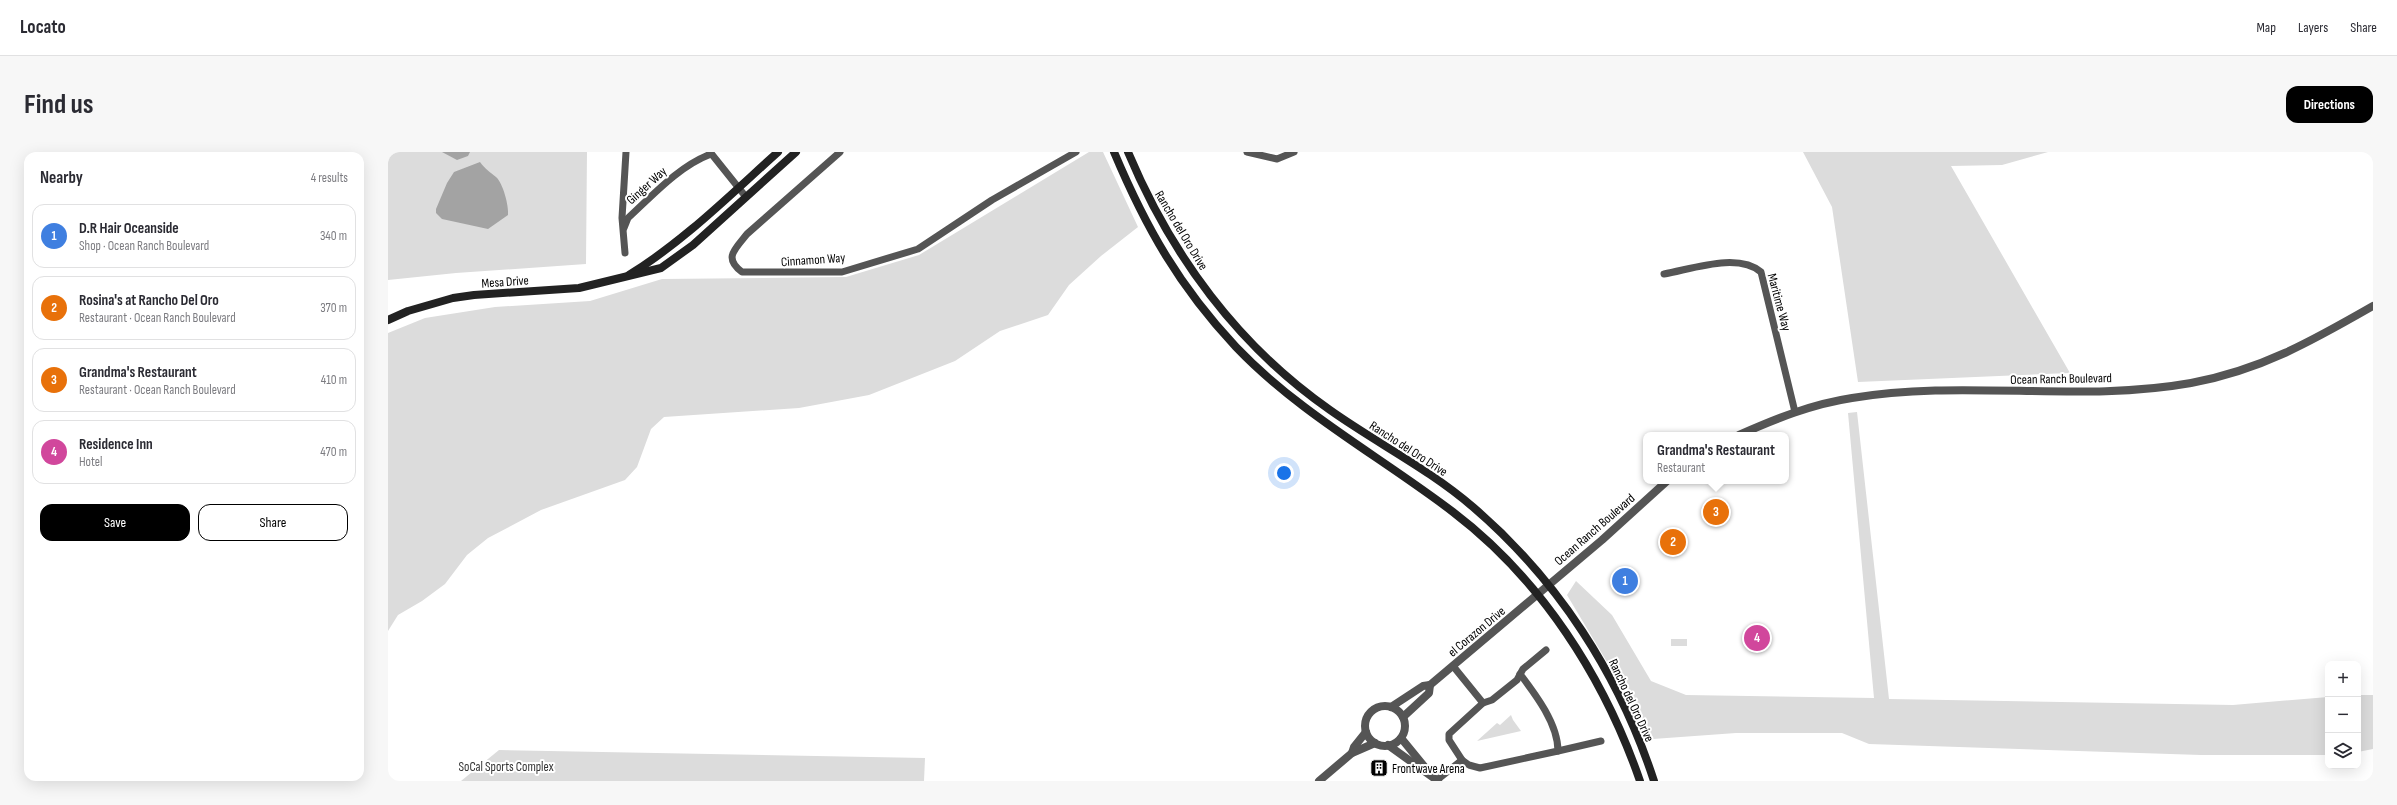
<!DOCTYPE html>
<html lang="en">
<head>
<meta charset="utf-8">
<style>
	:root { --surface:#fff; --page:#f7f7f7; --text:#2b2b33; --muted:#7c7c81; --line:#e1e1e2; --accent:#000 }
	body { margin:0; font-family:"Sofia Sans Condensed",sans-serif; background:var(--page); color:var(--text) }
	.controls { position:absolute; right:12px; bottom:12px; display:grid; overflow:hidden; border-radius:8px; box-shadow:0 4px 16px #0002 }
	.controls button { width:36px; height:36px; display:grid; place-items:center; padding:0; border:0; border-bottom:1px solid var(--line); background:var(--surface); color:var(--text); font:20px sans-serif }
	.you { position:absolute; left:896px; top:321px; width:14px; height:14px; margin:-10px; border:3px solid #fff; border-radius:50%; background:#1a73e8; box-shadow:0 0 0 6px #1a73e833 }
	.badge { display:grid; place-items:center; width:26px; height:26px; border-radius:50%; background:var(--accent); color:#fff; font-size:13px; font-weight:700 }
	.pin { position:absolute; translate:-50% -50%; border:2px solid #fff; box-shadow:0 1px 4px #0006 }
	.popup { position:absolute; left:1255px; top:280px; width:146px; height:52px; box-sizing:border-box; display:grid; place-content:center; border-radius:8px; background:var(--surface); filter:drop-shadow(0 1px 3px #0005); font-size:13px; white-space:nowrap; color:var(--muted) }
	.popup b { font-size:15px; color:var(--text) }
	.popup::after { content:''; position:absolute; left:50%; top:100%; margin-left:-8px; border:8px solid transparent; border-top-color:var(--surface) }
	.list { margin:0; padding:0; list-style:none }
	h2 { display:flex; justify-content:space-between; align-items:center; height:52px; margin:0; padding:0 16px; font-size:17px }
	h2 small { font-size:13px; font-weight:400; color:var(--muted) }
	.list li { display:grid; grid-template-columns:26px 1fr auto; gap:12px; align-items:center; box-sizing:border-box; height:64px; margin:0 8px 8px; padding:0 8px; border:1px solid var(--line); border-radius:12px }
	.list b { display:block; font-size:15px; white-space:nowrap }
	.list p { margin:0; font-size:13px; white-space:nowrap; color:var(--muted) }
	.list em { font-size:13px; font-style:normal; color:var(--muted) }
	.actions { display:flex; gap:8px; padding:12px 16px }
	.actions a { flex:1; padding:9px 0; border:1px solid var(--accent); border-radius:12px; text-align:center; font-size:14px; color:var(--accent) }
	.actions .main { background:var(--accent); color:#fff }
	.icon { flex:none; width:22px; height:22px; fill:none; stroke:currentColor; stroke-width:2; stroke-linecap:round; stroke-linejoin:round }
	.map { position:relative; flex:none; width:1985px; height:629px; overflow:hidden; border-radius:12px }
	header { display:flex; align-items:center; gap:24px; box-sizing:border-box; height:56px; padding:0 20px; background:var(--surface); border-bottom:1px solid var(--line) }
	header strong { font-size:19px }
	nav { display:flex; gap:22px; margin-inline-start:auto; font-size:14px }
	.intro { display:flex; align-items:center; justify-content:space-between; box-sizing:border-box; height:96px; padding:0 24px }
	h1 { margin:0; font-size:28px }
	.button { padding:10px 18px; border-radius:12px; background:var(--accent); color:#fff; font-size:14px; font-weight:700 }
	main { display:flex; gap:24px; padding:0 24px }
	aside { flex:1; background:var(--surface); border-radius:12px; box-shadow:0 4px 16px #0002 }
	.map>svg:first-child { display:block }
	.green { fill:#dcdcdc }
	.water { fill:#a3a3a3 }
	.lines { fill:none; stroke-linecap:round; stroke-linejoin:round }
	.minor { stroke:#555; stroke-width:7 }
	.tertiary { stroke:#555; stroke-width:8 }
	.secondary { stroke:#222; stroke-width:8 }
	.labels { text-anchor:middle; stroke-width:4; stroke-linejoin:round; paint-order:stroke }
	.street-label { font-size:13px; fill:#000; stroke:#fff }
	.park-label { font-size:13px; fill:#333; stroke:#fff }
	.poi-label { font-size:13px; fill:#000; stroke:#fff; text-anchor:start }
</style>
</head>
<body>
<header>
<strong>Locato</strong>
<nav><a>Map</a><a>Layers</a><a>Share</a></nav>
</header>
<div class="intro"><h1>Find us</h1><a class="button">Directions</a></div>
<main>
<aside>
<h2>Nearby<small>4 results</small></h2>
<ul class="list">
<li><span class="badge" style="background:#3f7fe0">1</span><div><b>D.R Hair Oceanside</b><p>Shop · Ocean Ranch Boulevard</p></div><em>340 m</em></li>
<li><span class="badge" style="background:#e8710a">2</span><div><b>Rosina's at Rancho Del Oro</b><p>Restaurant · Ocean Ranch Boulevard</p></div><em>370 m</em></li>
<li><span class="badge" style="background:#e8710a">3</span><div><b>Grandma's Restaurant</b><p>Restaurant · Ocean Ranch Boulevard</p></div><em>410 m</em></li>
<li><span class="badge" style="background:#d1479c">4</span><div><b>Residence Inn</b><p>Hotel</p></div><em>470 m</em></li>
</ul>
<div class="actions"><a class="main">Save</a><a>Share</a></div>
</aside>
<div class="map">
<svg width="1985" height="629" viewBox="0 0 1985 629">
	<rect width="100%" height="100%" fill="#fff"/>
	<g class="green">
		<polygon points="0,0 199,0 198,112 68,121 0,128"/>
		<polygon points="701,0 715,0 750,75 713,104 681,133 660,163 612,179 567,209 481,243 411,256 276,265 263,277 249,315 237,328 153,358 100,386 79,403 57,432 34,449 10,463 0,479 0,181 37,166 107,155 202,149 274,127 458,125 531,103"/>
		<polygon points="1415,0 1660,0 1614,13 1563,14 1682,221 1470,230 1444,55"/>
		<polygon points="1469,260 1501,547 1845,553 1940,545 1940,603 1813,603 1481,592 1454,581 1348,581 1265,587 1179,443 1188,429 1224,463 1263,529 1298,543 1486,546 1460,261"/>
		<rect x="1283" y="487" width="16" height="7"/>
		<polygon points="1970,543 1985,543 1985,597 1970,600"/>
		<polygon points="1123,563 1125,568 1133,579 1089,589 1109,571 1112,573"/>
		<polygon points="111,598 537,606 536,629 73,629"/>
	</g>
	<g class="water">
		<polygon points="54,0 82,0 80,4 69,8"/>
		<path d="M 92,10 C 97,17 102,20 108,25 C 115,31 121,54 120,63 L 100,77 L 54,67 L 48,61 L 48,57 L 59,31 L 66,20 Z"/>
	</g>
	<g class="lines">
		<g class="minor">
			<polyline points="322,0 358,45"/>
			<path d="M 452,0 L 359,82 C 347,97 335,106 354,120 L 454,120 L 530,97 L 604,48 L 688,0"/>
			<polyline points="859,0 889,7 906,0"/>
			<path d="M 236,76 L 240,66 C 265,43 291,14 323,2"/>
			<polyline points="237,101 234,66 238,0"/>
			<path d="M 1276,122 C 1304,117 1350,100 1373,120 L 1407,260"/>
			<polyline points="1065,514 1095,551 1061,582 1061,588 1074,608"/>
			<polyline points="1095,551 1104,548 1129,528 1135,517 1158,498"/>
			<polyline points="1170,599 1213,589"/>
			<path d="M 1049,628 L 1074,608 L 1081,613 L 1092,616 L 1170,599 C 1170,572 1148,543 1132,522"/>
		</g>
		<g class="tertiary">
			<path d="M 1351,283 C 1387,267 1424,252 1464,246 C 1575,227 1692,251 1803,231 C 1873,218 1924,189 1985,154"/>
			<circle cx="997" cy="574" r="20"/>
			<polyline points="1003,555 1035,534 1042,533 1214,388 1279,329"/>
			<polyline points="1015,565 1041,541 1042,533"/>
			<polyline points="1013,586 1040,619"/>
			<polyline points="1000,593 1050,629"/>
			<polyline points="964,601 966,595 978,580"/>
			<polyline points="931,629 964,601 987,591"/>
		</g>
		<g class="secondary">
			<path d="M 726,0 C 758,76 791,134 848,195 C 911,261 993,305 1065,360 C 1153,427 1216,525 1252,629"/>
			<path d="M 740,0 C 783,103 850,194 942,258 C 990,292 1041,317 1085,355 C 1170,428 1231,522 1266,629"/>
			<path d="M 241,123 C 296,89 342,43 390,0"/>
			<polyline points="0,168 20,159 65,146 86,143 191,136 273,116 305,93 408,0"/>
		</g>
	</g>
	<defs>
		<symbol id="building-square" viewBox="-11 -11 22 22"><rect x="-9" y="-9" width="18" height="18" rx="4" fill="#000" stroke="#fff"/><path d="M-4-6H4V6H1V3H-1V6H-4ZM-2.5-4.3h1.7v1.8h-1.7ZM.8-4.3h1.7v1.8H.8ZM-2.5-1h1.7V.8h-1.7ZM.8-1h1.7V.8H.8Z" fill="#fff"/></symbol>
	</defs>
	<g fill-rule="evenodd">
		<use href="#building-square" x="981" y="606" width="20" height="20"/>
	</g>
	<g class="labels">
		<g class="street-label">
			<text transform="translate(258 33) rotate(-42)" y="5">Ginger Way</text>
			<text transform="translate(794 78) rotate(59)" y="5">Rancho del Oro Drive</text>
			<text transform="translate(425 107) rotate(-4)" y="5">Cinnamon Way</text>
			<text transform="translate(117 129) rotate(-4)" y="5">Mesa Drive</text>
			<text transform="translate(1392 150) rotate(75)" y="5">Maritime Way</text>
			<text transform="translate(1673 226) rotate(-1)" y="5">Ocean Ranch Boulevard</text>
			<text transform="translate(1021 296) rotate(33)" y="5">Rancho del Oro Drive</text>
			<text transform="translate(1206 377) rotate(-41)" y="5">Ocean Ranch Boulevard</text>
			<text transform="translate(1088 479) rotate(-40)" y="5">el Corazon Drive</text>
			<text transform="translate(1244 548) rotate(65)" y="5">Rancho del Oro Drive</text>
		</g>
		<g class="park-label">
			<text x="118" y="619">SoCal Sports Complex</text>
		</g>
		<g class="poi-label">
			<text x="1004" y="621">Frontwave Arena</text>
		</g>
	</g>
</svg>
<div class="controls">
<button>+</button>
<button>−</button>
<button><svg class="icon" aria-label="layers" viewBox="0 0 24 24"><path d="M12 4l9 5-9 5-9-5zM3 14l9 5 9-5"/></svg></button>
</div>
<div class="you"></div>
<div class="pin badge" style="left:1237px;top:429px;background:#3f7fe0">1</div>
<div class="pin badge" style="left:1285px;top:390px;background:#e8710a">2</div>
<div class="pin badge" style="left:1328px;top:360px;background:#e8710a">3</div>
<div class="popup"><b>Grandma's Restaurant</b>Restaurant</div>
<div class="pin badge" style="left:1369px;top:486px;background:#d1479c">4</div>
</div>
</main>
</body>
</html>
